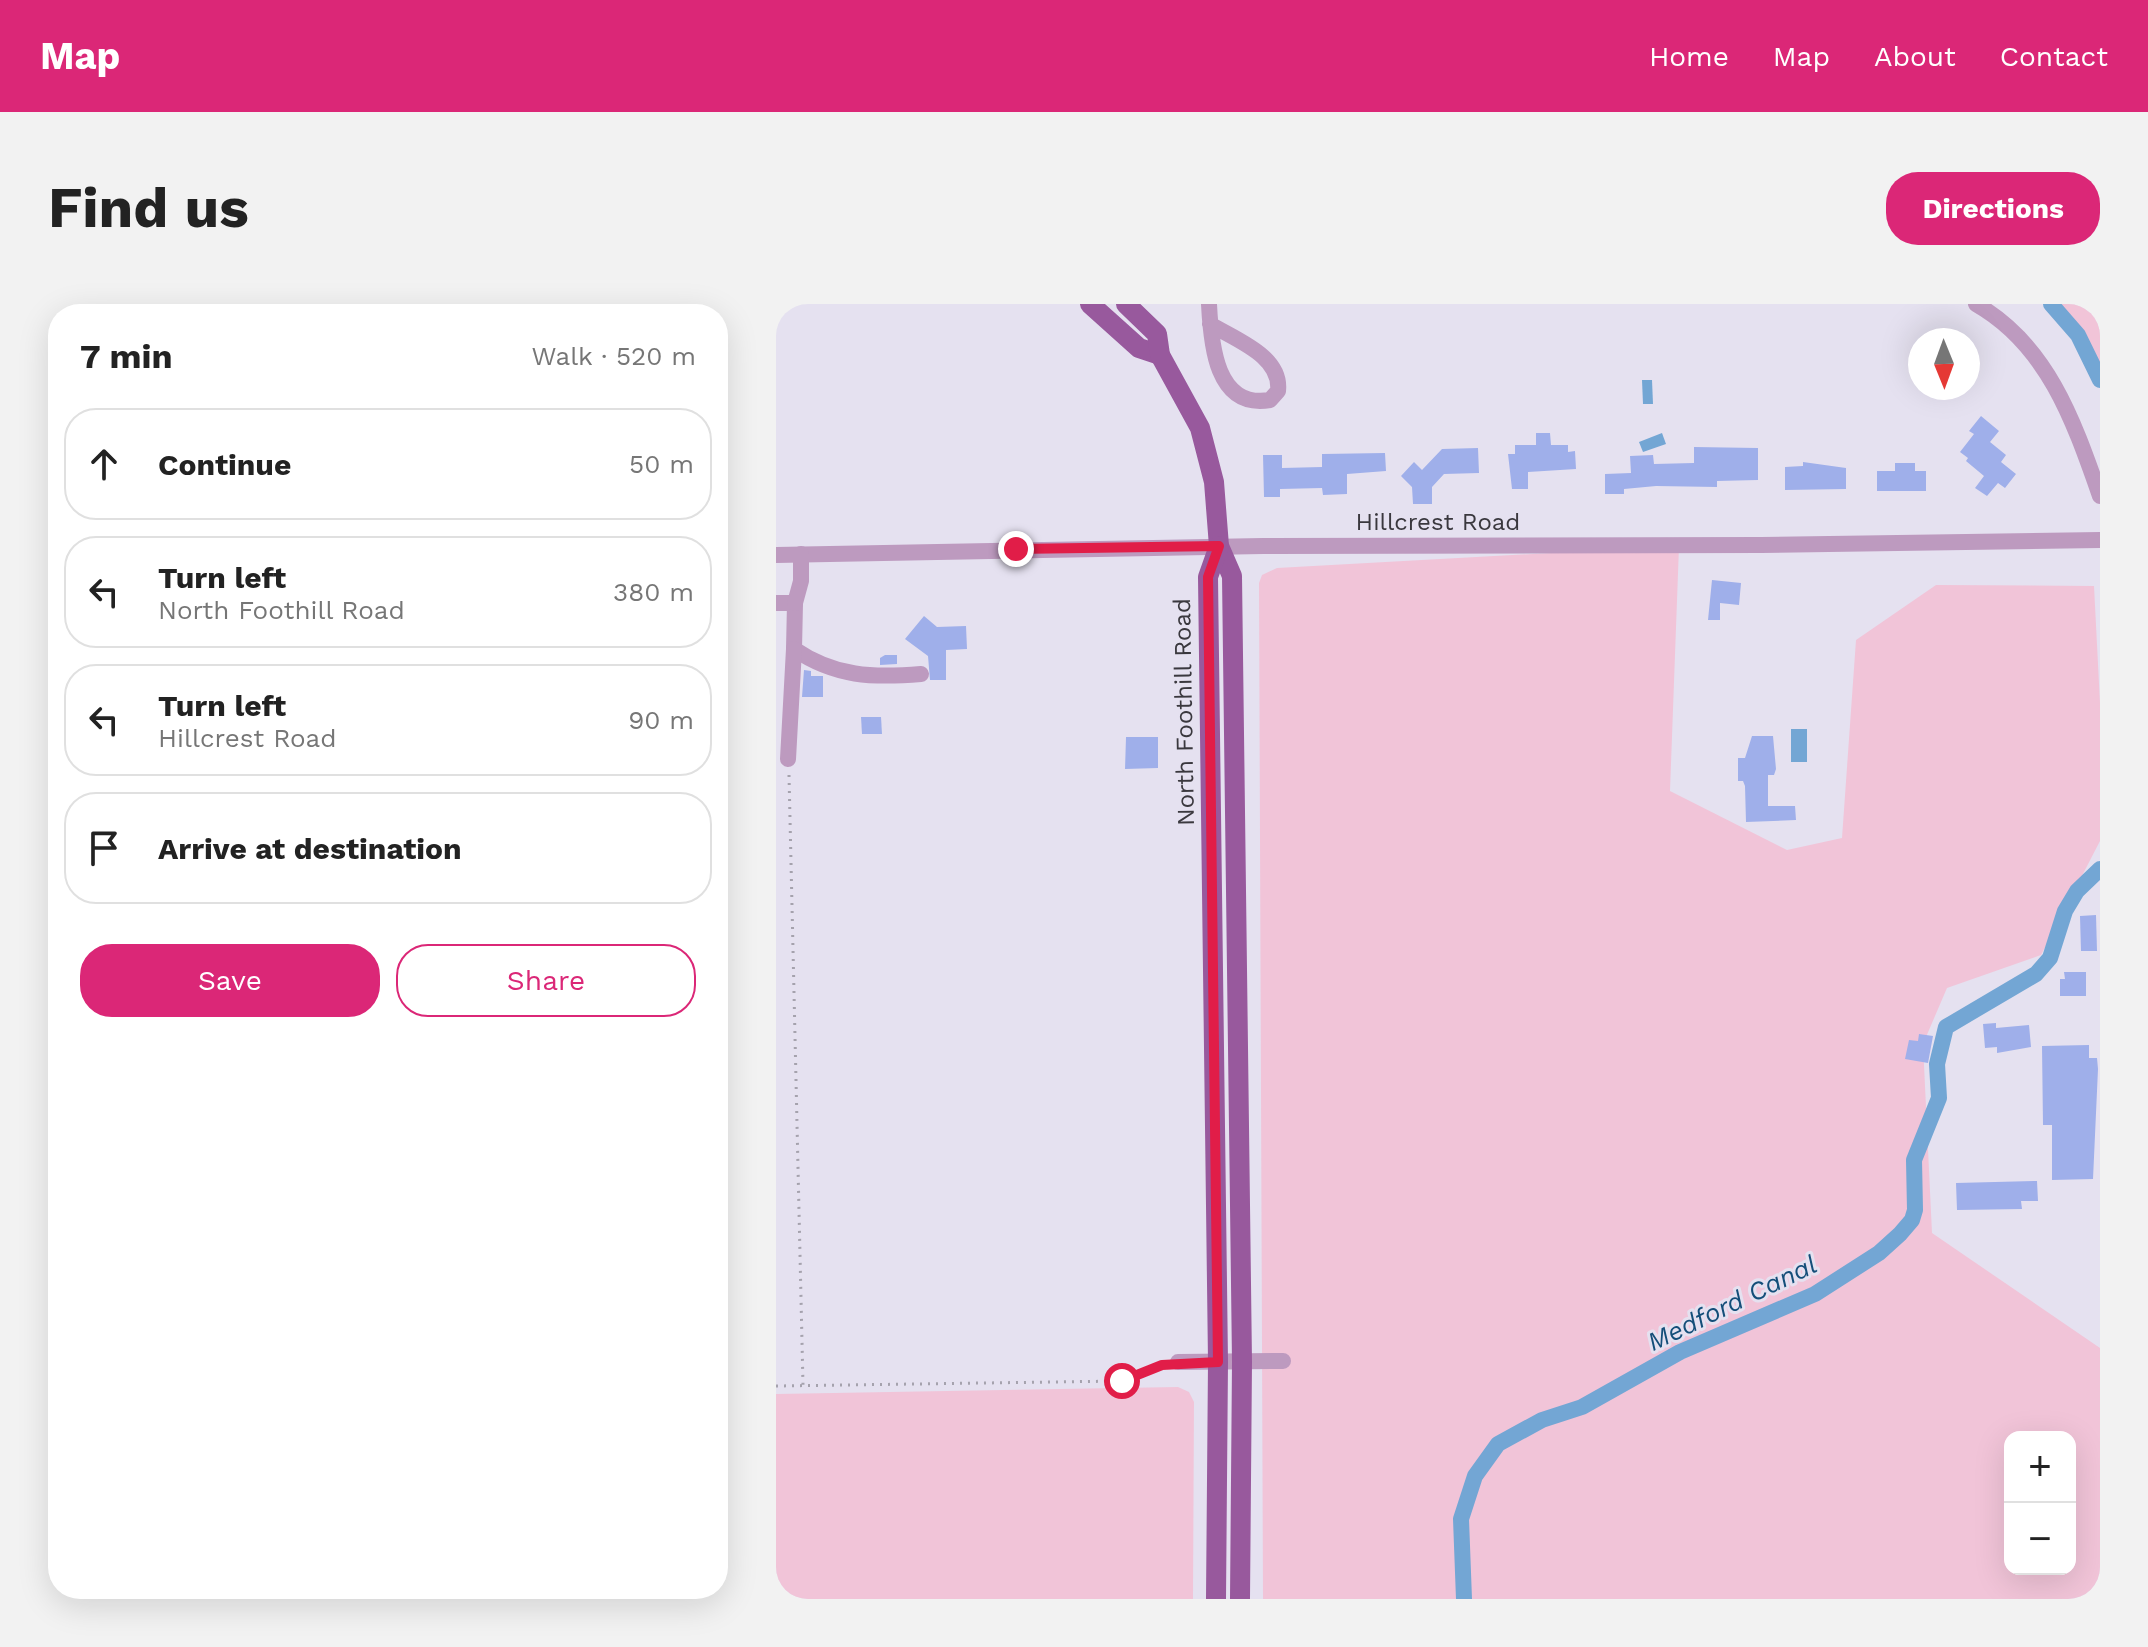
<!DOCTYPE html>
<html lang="en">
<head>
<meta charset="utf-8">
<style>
	:root { --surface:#fff; --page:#f2f2f2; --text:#222; --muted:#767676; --line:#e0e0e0; --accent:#db2777 }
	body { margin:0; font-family:"Work Sans",sans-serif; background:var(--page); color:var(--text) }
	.controls { position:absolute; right:24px; bottom:24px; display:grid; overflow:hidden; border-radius:16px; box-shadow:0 8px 32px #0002 }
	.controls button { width:72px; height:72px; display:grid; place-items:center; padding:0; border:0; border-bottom:2px solid var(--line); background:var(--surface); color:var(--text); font:40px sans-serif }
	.compass { position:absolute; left:1132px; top:24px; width:72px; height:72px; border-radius:50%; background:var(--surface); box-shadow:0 8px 32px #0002; rotate:179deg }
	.stop { position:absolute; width:24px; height:24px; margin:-18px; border:6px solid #e11d48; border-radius:50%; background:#fff }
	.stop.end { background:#e11d48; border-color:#fff; box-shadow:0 2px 8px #0008 }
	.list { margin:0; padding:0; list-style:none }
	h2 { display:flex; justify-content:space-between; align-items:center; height:104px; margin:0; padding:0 32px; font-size:34px }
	h2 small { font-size:26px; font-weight:400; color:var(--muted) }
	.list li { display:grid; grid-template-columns:52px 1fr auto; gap:24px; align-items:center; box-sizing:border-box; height:112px; margin:0 16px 16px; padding:0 16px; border:2px solid var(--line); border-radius:32px }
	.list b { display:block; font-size:30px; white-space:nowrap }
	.list p { margin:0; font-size:26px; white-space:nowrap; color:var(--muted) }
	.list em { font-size:26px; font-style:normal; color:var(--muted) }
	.actions { display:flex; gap:16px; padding:24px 32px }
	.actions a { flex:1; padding:18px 0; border:2px solid var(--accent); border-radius:32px; text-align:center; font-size:28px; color:var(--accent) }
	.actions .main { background:var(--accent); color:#fff }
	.icon { flex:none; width:44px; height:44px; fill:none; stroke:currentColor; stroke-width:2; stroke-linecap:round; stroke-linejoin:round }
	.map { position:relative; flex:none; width:1324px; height:1295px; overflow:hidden; border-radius:32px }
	header { display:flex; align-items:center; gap:48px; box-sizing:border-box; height:112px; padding:0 40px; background:var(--accent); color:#fff }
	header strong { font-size:38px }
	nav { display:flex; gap:44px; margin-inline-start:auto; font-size:28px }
	.intro { display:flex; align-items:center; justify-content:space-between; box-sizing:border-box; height:192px; padding:0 48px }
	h1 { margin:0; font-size:56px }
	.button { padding:20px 36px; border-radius:32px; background:var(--accent); color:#fff; font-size:28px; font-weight:700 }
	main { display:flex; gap:48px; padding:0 48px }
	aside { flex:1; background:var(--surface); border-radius:32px; box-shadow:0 8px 32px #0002 }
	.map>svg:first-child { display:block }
	.green { fill:#f1c4d8; fill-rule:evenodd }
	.water { fill:#73a6d4 }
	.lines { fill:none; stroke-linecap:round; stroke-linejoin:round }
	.canal { stroke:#73a6d4; stroke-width:16 }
	.building { fill:#9fafea }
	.path { stroke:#a5a2ad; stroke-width:3; stroke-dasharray:2 6; stroke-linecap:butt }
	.minor { stroke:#bd9abf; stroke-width:16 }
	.major { stroke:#98599d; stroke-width:20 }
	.route { stroke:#e11d48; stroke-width:10 }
	.labels { text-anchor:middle; stroke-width:6; stroke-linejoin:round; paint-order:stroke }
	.street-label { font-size:24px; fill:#3a383e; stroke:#e5e1f0 }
	.water-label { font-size:26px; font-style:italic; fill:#144e79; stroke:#e5e1f0 }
</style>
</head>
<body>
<header>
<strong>Map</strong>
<nav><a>Home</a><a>Map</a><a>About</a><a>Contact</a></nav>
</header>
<div class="intro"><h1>Find us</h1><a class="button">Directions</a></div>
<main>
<aside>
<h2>7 min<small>Walk · 520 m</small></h2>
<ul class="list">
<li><svg class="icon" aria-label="ahead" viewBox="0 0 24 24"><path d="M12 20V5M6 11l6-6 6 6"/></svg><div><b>Continue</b></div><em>50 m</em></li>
<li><svg class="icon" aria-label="left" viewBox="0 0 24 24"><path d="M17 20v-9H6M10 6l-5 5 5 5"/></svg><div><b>Turn left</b><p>North Foothill Road</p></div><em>380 m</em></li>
<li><svg class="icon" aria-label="left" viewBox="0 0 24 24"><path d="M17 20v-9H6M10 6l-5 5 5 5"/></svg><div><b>Turn left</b><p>Hillcrest Road</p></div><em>90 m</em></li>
<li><svg class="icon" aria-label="arrive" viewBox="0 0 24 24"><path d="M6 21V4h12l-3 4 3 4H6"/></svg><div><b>Arrive at destination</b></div></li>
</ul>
<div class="actions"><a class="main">Save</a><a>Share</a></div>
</aside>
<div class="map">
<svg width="1324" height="1295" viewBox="0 0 1324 1295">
	<rect width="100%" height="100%" fill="#e5e1f0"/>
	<g class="green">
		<polygon points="1279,0 1324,0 1324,71 1306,30"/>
		<path d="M 903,242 L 894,487 L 1011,546 L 1066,534 L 1080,336 L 1160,281 L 1318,282 L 1324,399 L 1324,537 L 1265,651 L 1171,684 L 1147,740 L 1156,929 L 1324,1044 L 1324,1295 L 487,1295 L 483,279 L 486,271 L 501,264 ZM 1234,1133 L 1294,1133 L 1294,1265 L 1234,1265 Z"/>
		<polygon points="402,1083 413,1088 418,1098 417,1295 0,1295 0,1090"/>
	</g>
	<g class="water">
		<polygon points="866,76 876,76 877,100 867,100"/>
		<polygon points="886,129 890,140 867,148 863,138"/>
		<rect x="1015" y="425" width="16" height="33"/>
	</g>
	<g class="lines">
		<g class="canal">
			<polyline points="1275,0 1302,31 1324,76"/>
			<polyline points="688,1295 685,1215 699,1172 722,1140 766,1116 806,1103 904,1048 1039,990 1103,949 1124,930 1136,916 1139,906 1138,856 1163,794 1161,760 1170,723 1260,670 1274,654 1289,607 1301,587 1324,565"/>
		</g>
	</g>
	<g class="building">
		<polygon points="1205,112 1223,127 1214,138 1230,151 1225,158 1240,170 1229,184 1222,179 1211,192 1199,184 1208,172 1190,157 1192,154 1184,148 1198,130 1193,127"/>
		<polygon points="760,129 774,129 775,141 792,141 792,148 799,147 800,165 752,168 752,185 736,185 732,150 739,150 739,141 760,141"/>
		<polygon points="918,143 982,144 982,176 941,177 941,183 880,182 848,185 848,190 829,190 829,170 855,169 854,152 877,151 878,160 918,159"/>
		<polygon points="702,144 703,169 668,170 656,183 656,200 637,200 636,183 625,172 638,158 646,166 666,145"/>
		<polygon points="609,149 610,167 571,170 571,190 547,191 546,184 504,185 504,193 488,193 487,151 506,151 506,164 546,163 546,150"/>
		<polygon points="1027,158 1070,164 1070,185 1009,186 1009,163 1027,162"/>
		<polygon points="1119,159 1139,159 1139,167 1150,167 1150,187 1101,187 1101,167 1119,167"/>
		<polygon points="936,276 965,279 963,301 944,299 944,316 932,316"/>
		<polygon points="148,312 161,323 190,322 191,345 170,346 170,376 154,376 152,352 129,335"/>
		<polygon points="109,351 121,351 121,360 104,361 104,354"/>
		<polygon points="28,366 35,367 35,372 47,372 47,393 26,393"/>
		<polygon points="85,413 105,413 106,430 86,430"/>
		<polygon points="976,432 997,432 1000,465 998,471 992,471 992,502 1019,502 1020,516 970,518 969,482 967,477 962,477 962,454 969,454"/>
		<polygon points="350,433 382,433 382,464 349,465"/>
		<polygon points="1320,611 1321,647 1305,647 1304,612"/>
		<polygon points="1288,668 1310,668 1310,692 1284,692 1284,675 1289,675"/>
		<polygon points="1220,719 1220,724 1253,721 1255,743 1221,749 1221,743 1209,744 1207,720"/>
		<polygon points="1143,730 1157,732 1152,759 1129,755 1133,736 1142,737"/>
		<polygon points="1313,741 1313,754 1321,754 1322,765 1317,875 1276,876 1276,821 1267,821 1266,742"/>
		<polygon points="1261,877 1262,897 1245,897 1246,905 1181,906 1180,879"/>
	</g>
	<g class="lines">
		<g class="path">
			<polyline points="13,471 27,1081"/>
			<polyline points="0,1082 346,1077 389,1060"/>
		</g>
		<g class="minor">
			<path d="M 433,0 C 435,41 440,105 494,96 L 502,87 C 506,52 460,36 434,20"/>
			<path d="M 1200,0 C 1272,41 1298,118 1324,192"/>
			<polyline points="0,251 487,242 985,241 1324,236"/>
			<path d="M 0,299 L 19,299 L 18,345 C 59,373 97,374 145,370"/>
			<polyline points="19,299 25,277 25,250"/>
			<polyline points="12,455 18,345"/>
			<polyline points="402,1058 507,1057"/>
		</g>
		<g class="major">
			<polyline points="314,0 363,44 384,51"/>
			<polyline points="350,0 381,30 384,51 424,124 438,178 443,242 456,272 466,1058 464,1295"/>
			<polyline points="440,1295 442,1058 432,273 443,242"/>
		</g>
	</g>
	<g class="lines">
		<polyline class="route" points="240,245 443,242 432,273 442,1058 386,1061 346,1077"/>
	</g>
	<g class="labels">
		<g class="street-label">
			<text x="662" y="226">Hillcrest Road</text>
			<text transform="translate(408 408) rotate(-91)" y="8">North Foothill Road</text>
		</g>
		<g class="water-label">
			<text transform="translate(956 999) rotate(-26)" y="9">Medford Canal</text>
		</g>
	</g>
</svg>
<div class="controls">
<button>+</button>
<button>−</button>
</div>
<svg class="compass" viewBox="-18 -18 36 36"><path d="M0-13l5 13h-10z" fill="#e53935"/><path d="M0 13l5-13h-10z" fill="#767676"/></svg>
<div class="stop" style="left:346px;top:1077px"></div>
<div class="stop end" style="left:240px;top:245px"></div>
</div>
</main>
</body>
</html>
